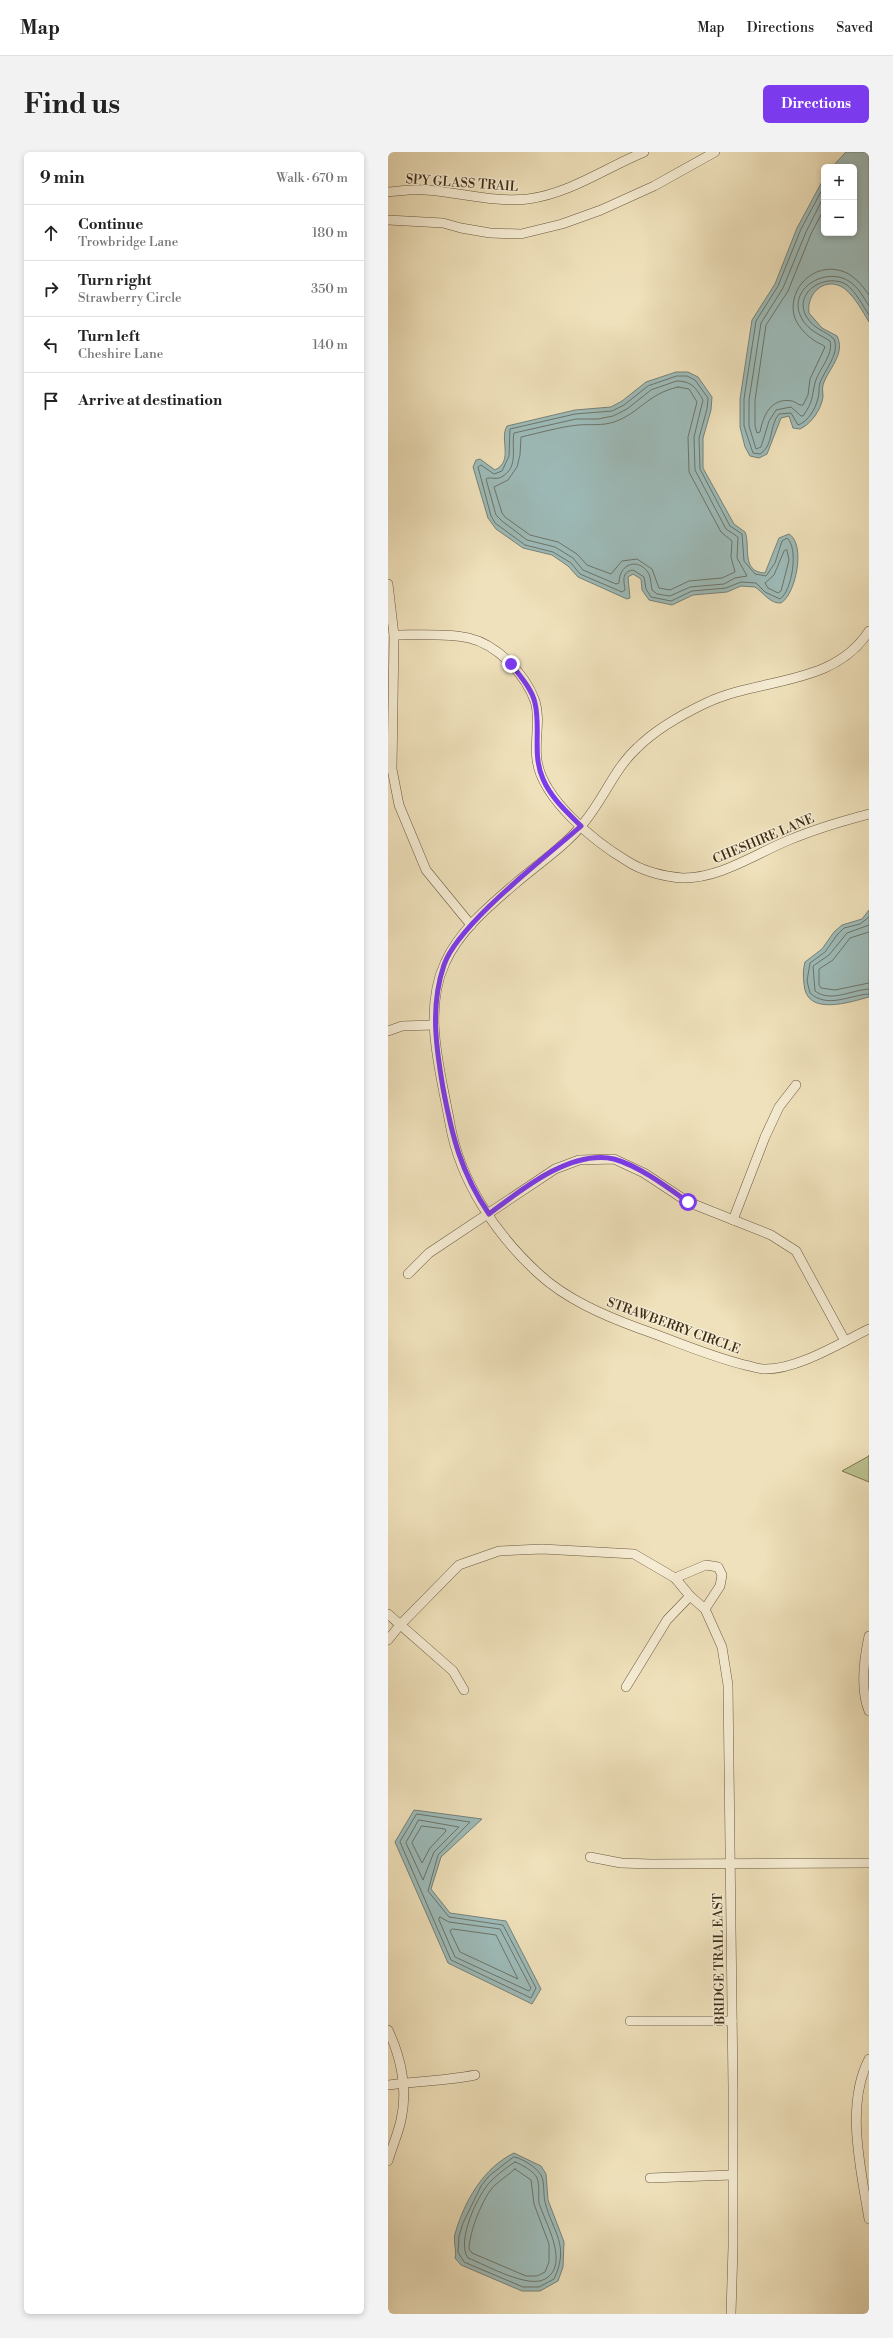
<!DOCTYPE html>
<html lang="en">
<head>
<meta charset="utf-8">
<style>
	:root { --surface:#fff; --page:#f2f2f2; --text:#222; --muted:#767676; --line:#e0e0e0; --accent:#7c3aed }
	body { margin:0; font-family:"Libre Bodoni",serif; background:var(--page); color:var(--text) }
	.controls { position:absolute; right:12px; top:12px; display:grid; overflow:hidden; border-radius:6px; box-shadow:0 2px 6px #0003 }
	.controls button { width:36px; height:36px; display:grid; place-items:center; padding:0; border:0; border-bottom:1px solid var(--line); background:var(--surface); color:var(--text); font:20px sans-serif }
	.stop { position:absolute; width:12px; height:12px; margin:-9px; border:3px solid #7c3aed; border-radius:50%; background:#fff }
	.stop.end { background:#7c3aed; border-color:#fff; box-shadow:0 1px 4px #0008 }
	.list { margin:0; padding:0; list-style:none }
	h2 { display:flex; justify-content:space-between; align-items:center; height:52px; margin:0; padding:0 16px; font-size:17px }
	h2 small { font-size:13px; font-weight:400; color:var(--muted) }
	.list li { display:grid; grid-template-columns:26px 1fr auto; gap:12px; align-items:center; box-sizing:border-box; height:56px; padding:0 16px; border-top:1px solid var(--line) }
	.list b { display:block; font-size:15px; white-space:nowrap }
	.list p { margin:0; font-size:13px; white-space:nowrap; color:var(--muted) }
	.list em { font-size:13px; font-style:normal; color:var(--muted) }
	.icon { flex:none; width:22px; height:22px; fill:none; stroke:currentColor; stroke-width:2; stroke-linecap:round; stroke-linejoin:round }
	.map { position:relative; flex:none; width:481px; height:2162px; overflow:hidden; border-radius:6px }
	header { display:flex; align-items:center; gap:24px; box-sizing:border-box; height:56px; padding:0 20px; background:var(--surface); border-bottom:1px solid var(--line) }
	header strong { font-size:19px }
	nav { display:flex; gap:22px; margin-inline-start:auto; font-size:14px }
	.intro { display:flex; align-items:center; justify-content:space-between; box-sizing:border-box; height:96px; padding:0 24px }
	h1 { margin:0; font-size:28px }
	.button { padding:10px 18px; border-radius:6px; background:var(--accent); color:#fff; font-size:14px; font-weight:700 }
	main { display:flex; gap:24px; padding:0 24px }
	aside { flex:1; background:var(--surface); border-radius:6px; box-shadow:0 2px 6px #0003 }
	.map>svg:first-child { display:block }
	.green { fill:#bbc28f; stroke:#7c7752 }
	.water { fill:#9dbbb9; stroke:#778278 }
	.lines { fill:none; stroke-linecap:round; stroke-linejoin:round }
	.shore { stroke:#6d7468; stroke-width:1 }
	.minor-casing { stroke:#6a593f; stroke-width:10 }
	.minor { stroke:#f5ecd3; stroke-width:9 }
	.route { stroke:#7c3aed; stroke-width:5 }
	.labels { text-anchor:middle; stroke-width:3; stroke-linejoin:round; paint-order:stroke }
	.street-label { font-size:13px; fill:#3d2c16; stroke:#f5ecd3 }
</style>
</head>
<body>
<header>
<strong>Map</strong>
<nav><a>Map</a><a>Directions</a><a>Saved</a></nav>
</header>
<div class="intro"><h1>Find us</h1><a class="button">Directions</a></div>
<main>
<aside>
<h2>9 min<small>Walk · 670 m</small></h2>
<ul class="list">
<li><svg class="icon" aria-label="ahead" viewBox="0 0 24 24"><path d="M12 20V5M6 11l6-6 6 6"/></svg><div><b>Continue</b><p>Trowbridge Lane</p></div><em>180 m</em></li>
<li><svg class="icon" aria-label="right" viewBox="0 0 24 24"><path d="M7 20v-9h11M14 6l5 5-5 5"/></svg><div><b>Turn right</b><p>Strawberry Circle</p></div><em>350 m</em></li>
<li><svg class="icon" aria-label="left" viewBox="0 0 24 24"><path d="M17 20v-9H6M10 6l-5 5 5 5"/></svg><div><b>Turn left</b><p>Cheshire Lane</p></div><em>140 m</em></li>
<li><svg class="icon" aria-label="arrive" viewBox="0 0 24 24"><path d="M6 21V4h12l-3 4 3 4H6"/></svg><div><b>Arrive at destination</b></div></li>
</ul>
</aside>
<div class="map">
<svg width="481" height="2162" viewBox="0 0 481 2162">
	<rect width="100%" height="100%" fill="#efe1bb"/>
	<filter id="stains"><feTurbulence type="fractalNoise" baseFrequency=".005" numOctaves="4"/><feColorMatrix values="0 0 0 0 .2 0 0 0 0 .09 0 0 0 0 .02 0 0 0 .5 -.17"/></filter>
	<radialGradient id="worn" r=".72"><stop offset=".6" stop-color="#630" stop-opacity="0"/><stop offset="1" stop-color="#630" stop-opacity=".3"/></radialGradient>
	<polygon class="green" points="481,1303 481,1330 454,1319 481,1304"/>
	<g class="water">
		<path d="M 458,0 L 481,0 L 481,170 C 475,160 467,145 457,137 C 439,123 418,140 421,161 L 434,176 L 449,184 C 458,202 440,217 435,233 C 434,237 435,241 435,245 C 433,258 423,272 412,277 L 405,276 L 401,264 L 393,266 L 379,302 L 371,306 L 362,304 L 357,295 L 352,275 L 352,247 L 364,168 L 387,132 L 409,76 L 436,26 L 436,81 L 466,81 L 466,15 L 444,15 Z"/>
		<path d="M 288,220 L 300,220 L 310,225 L 324,245 L 323,258 L 315,286 L 315,316 L 346,372 L 357,380 C 363,393 352,420 377,421 L 391,386 L 401,382 C 418,392 408,442 393,451 C 382,452 375,440 367,435 L 353,434 L 339,440 L 305,443 L 284,453 L 261,448 L 254,438 L 253,427 L 245,422 L 240,425 L 242,446 L 239,447 L 190,425 L 180,414 L 164,403 L 135,396 L 108,377 L 100,366 L 85,315 L 88,308 L 92,307 L 107,318 C 126,309 111,287 119,274 L 187,258 L 223,255 L 234,249 L 258,230 Z"/>
		<path d="M 481,758 L 481,845 C 462,850 418,865 416,832 C 415,825 415,817 417,810 L 434,797 L 446,780 L 454,773 L 474,767 Z"/>
		<polygon points="26,1658 94,1667 53,1705 43,1737 62,1761 118,1769 153,1837 144,1852 60,1811 7,1690"/>
		<path d="M 126,2001 L 153,2014 L 158,2022 L 160,2048 L 176,2090 L 175,2115 L 170,2129 L 152,2139 L 134,2139 L 73,2113 L 67,2106 C 69,2099 65,2090 67,2082 C 76,2050 95,2016 126,2001 Z"/>
	</g>
	<g class="lines">
		<g class="shore">
			<path d="M 436,34 L 413,77 L 390,134 L 368,169 L 356,247 L 356,274 L 365,301 L 372,302 C 386,294 381,273 391,262 L 403,261 L 410,273 C 420,270 428,256 430,246 C 432,241 430,235 432,231 C 437,217 452,202 446,187 C 437,178 426,178 418,164 C 405,139 439,120 459,133 C 468,140 475,154 481,163"/>
			<path d="M 436,44 L 418,80 L 395,136 L 373,171 L 361,248 L 361,274 L 368,297 L 373,295 L 381,269 L 388,258 L 403,255 L 413,264 L 415,264 C 426,248 423,247 427,231 C 430,218 446,203 442,189 C 431,182 421,179 414,167 C 397,137 439,113 462,130 C 470,135 476,146 481,154"/>
			<path d="M 436,57 L 423,82 L 400,139 L 378,173 L 367,248 L 367,274 L 369,281 L 372,280 C 375,264 383,245 404,249 C 408,250 411,254 415,253 L 420,243 L 422,227 L 437,195 C 435,192 431,192 427,189 C 419,184 408,173 406,163 C 400,136 426,110 454,119 C 466,123 474,133 481,143"/>
			<path d="M 289,224 L 299,224 L 307,228 L 320,246 L 319,257 L 311,286 L 312,317 L 342,374 L 354,382 L 356,409 L 367,422 L 378,424 L 387,411 L 394,389 L 399,386 C 411,396 404,439 392,447 L 377,440 L 368,431 L 353,430 L 338,436 L 304,439 L 283,449 L 263,445 L 258,437 L 256,425 L 245,418 C 233,420 236,429 237,438 L 234,440 L 192,422 L 183,411 L 165,400 L 137,393 L 107,371 L 103,364 L 90,315 L 93,313 L 106,322 L 114,319 L 121,304 L 122,277 L 187,262 L 224,259 L 236,253 L 260,234 Z"/>
			<path d="M 289,229 C 304,229 308,236 315,248 L 306,285 L 307,318 L 338,377 L 350,385 L 349,406 L 359,424 L 347,426 L 336,432 L 302,435 L 282,444 L 269,442 L 264,438 C 263,433 263,427 261,422 C 251,405 231,411 231,431 L 228,432 L 195,418 L 185,406 L 167,395 L 139,388 L 114,369 L 108,363 L 98,327 C 102,324 109,329 115,324 C 131,314 123,295 126,281 L 188,267 L 210,267 L 225,264 L 239,257 L 263,238 Z"/>
			<path d="M 290,235 L 301,237 L 309,250 L 300,285 L 301,320 L 333,380 L 344,389 L 343,405 L 347,420 L 334,426 L 301,429 L 282,438 L 271,436 L 264,417 L 249,407 L 234,409 L 223,422 L 199,413 L 189,402 L 170,390 L 142,383 L 117,365 L 114,361 L 106,335 L 120,328 L 129,315 L 132,303 L 133,285 C 151,281 171,275 190,273 C 202,272 214,274 226,270 C 252,261 259,242 290,235 Z"/>
			<polygon points="399,398 401,408 393,439 390,441 380,436 377,431 386,423 396,399"/>
			<path d="M 481,765 L 472,772 L 456,776 L 449,783 L 437,800 L 422,811 L 419,829 L 422,841 C 440,857 461,843 481,842"/>
			<path d="M 481,773 L 459,781 L 441,803 L 425,814 L 427,839 C 443,851 463,838 481,837"/>
			<polyline points="481,780 462,786 445,808 431,817 431,833 433,836 447,838 481,831"/>
			<polygon points="29,1662 82,1670 50,1703 40,1739 61,1765 115,1773 148,1836 143,1846 63,1808 12,1690"/>
			<polygon points="31,1668 71,1675 46,1700 35,1728 18,1691"/>
			<polygon points="34,1674 57,1677 58,1679 42,1696 34,1711 24,1691"/>
			<polygon points="52,1765 61,1770 112,1777 143,1836 141,1839 67,1805 51,1768"/>
			<polygon points="65,1777 108,1783 130,1827 72,1800 62,1779"/>
			<path d="M 126,2005 C 134,2006 149,2016 153,2023 C 157,2030 155,2043 157,2050 C 165,2081 182,2093 166,2127 L 151,2135 L 135,2135 L 76,2110 L 70,2100 L 71,2084 L 75,2071 L 93,2034 L 101,2024 Z"/>
			<path d="M 127,2010 C 133,2012 147,2020 149,2026 C 152,2033 150,2043 151,2051 C 156,2068 183,2113 157,2127 C 140,2137 98,2113 80,2106 C 68,2090 89,2043 103,2029 C 109,2023 119,2015 127,2010 Z"/>
			<path d="M 127,2017 L 143,2028 L 146,2052 L 161,2092 L 161,2110 L 157,2120 L 149,2124 L 138,2124 L 84,2101 L 81,2097 C 81,2081 95,2044 107,2033 C 113,2028 121,2022 127,2017 Z"/>
		</g>
		<defs>
			<g id="minor">
				<path d="M 0,40 C 12,39 24,37 37,38 C 71,40 106,51 140,47 C 183,41 217,16 256,0"/>
				<polyline points="0,68 55,71 73,76 102,81 133,82 174,72 213,58 266,34 327,0"/>
				<polyline points="0,432 6,483 4,617 11,653 38,718 83,773"/>
				<path d="M 481,479 C 445,535 372,525 318,551 C 295,562 267,578 249,596 C 226,617 215,649 194,673 C 176,695 150,712 128,731 C 102,753 71,779 57,811 C 34,860 53,921 62,972 C 72,1029 108,1083 151,1122 C 178,1147 215,1163 250,1176 C 285,1188 320,1204 357,1213 C 363,1214 370,1217 376,1217 C 409,1218 452,1191 481,1177"/>
				<path d="M 6,483 C 28,483 61,481 81,486 C 110,493 137,522 147,549 C 153,568 146,589 149,608 C 154,647 207,690 239,709 C 254,719 277,725 295,726 C 333,726 367,702 401,688 C 427,677 454,669 481,662"/>
				<polyline points="0,879 14,874 46,873"/>
				<polyline points="345,1068 377,985 391,955 408,933"/>
				<polyline points="20,1122 41,1101 167,1017 191,1008 226,1007 256,1021 300,1050 383,1083 408,1099 457,1189"/>
				<polyline points="287,1426 318,1413 330,1415 334,1423 332,1434 317,1457"/>
				<polyline points="0,1462 65,1519 76,1538"/>
				<path d="M 481,1484 C 476,1507 472,1537 481,1559"/>
				<polyline points="0,1488 12,1473 71,1413 111,1399 154,1397 246,1402 287,1426 302,1444 317,1457 334,1495 340,1533 345,1935 345,2095 343,2162"/>
				<polyline points="238,1535 279,1468 302,1444"/>
				<polyline points="202,1705 233,1711 263,1712 481,1711"/>
				<polyline points="242,1869 344,1869"/>
				<path d="M 0,1878 C 13,1905 20,1938 13,1968 C 10,1982 4,1995 0,2009"/>
				<path d="M 481,1907 C 457,1953 473,2018 481,2067"/>
				<path d="M 0,1933 C 29,1929 58,1929 87,1923"/>
				<polyline points="262,2026 344,2023"/>
			</g>
		</defs>
		<use href="#minor" class="minor-casing"/>
		<use href="#minor" class="minor"/>
	</g>
	<g class="lines">
		<path class="route" d="M 123,512 C 132,524 144,537 147,551 C 153,576 144,603 155,627 C 163,646 179,660 193,674 C 158,705 70,772 56,813 C 42,854 48,895 55,936 C 64,984 73,1021 101,1062 C 133,1038 183,997 226,1007 C 251,1014 279,1035 300,1050"/>
	</g>
	<g class="labels">
		<g class="street-label">
			<text transform="translate(74 30) rotate(4)" y="5">SPY GLASS TRAIL</text>
			<text transform="translate(375 686) rotate(-23)" y="5">CHESHIRE LANE</text>
			<text transform="translate(286 1173) rotate(20)" y="5">STRAWBERRY CIRCLE</text>
			<text transform="translate(330 1807) rotate(-91)" y="5">BRIDGE TRAIL EAST</text>
		</g>
	</g>
	<rect width="100%" height="100%" filter="url(#stains)"/>
	<rect width="100%" height="100%" fill="url(#worn)"/>
</svg>
<div class="controls">
<button>+</button>
<button>−</button>
</div>
<div class="stop" style="left:300px;top:1050px"></div>
<div class="stop end" style="left:123px;top:512px"></div>
</div>
</main>
</body>
</html>
